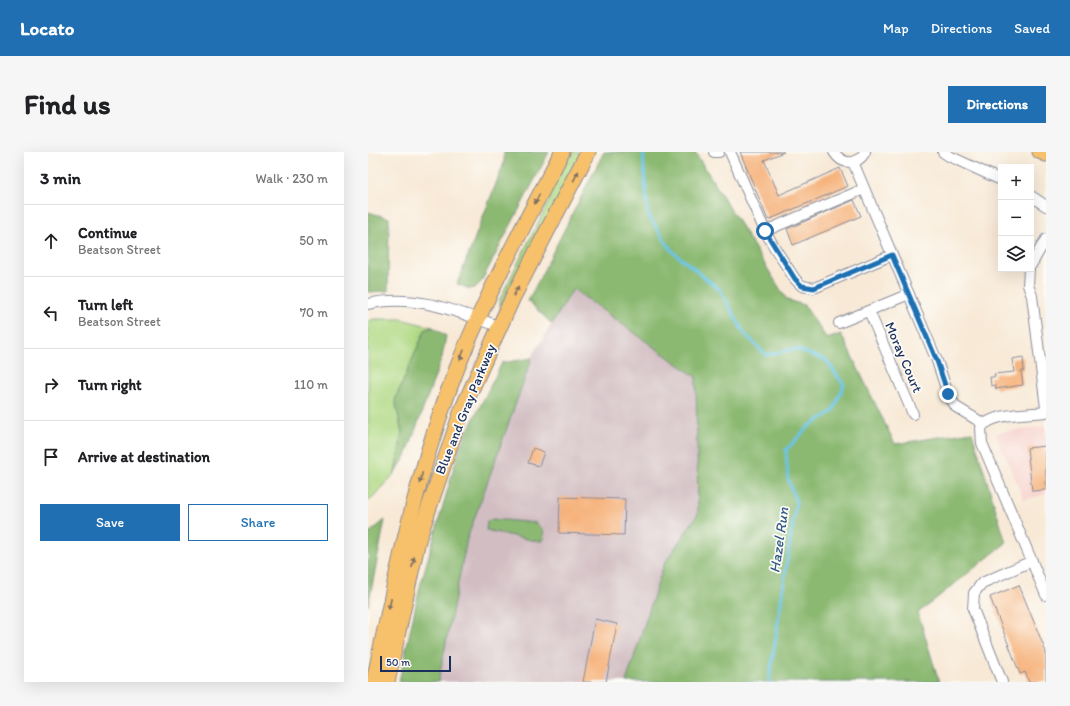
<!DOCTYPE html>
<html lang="en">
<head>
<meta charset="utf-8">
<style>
	:root { --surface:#fff; --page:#f6f6f6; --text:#202124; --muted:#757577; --line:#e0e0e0; --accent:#1f6fb2 }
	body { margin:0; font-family:Itim,sans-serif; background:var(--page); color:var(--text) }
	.controls { position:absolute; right:12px; top:12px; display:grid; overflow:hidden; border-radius:0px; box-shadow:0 4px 16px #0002 }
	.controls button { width:36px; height:36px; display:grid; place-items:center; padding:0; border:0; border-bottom:1px solid var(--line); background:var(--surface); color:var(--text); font:20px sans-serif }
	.scale { position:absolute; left:12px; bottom:10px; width:71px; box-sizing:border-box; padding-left:4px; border:2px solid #1b2f5e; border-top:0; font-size:11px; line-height:14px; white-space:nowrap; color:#1b2f5e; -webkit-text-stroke:3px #fdfcf7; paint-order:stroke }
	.stop { position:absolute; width:12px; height:12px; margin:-9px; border:3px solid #1f6fb2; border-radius:50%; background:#fff }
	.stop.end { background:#1f6fb2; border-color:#fff; box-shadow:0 1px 4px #0008 }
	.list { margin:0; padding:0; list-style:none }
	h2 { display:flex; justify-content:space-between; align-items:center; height:52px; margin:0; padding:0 16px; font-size:17px }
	h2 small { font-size:13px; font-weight:400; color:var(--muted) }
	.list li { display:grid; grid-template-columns:26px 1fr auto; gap:12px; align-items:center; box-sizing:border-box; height:72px; padding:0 16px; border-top:1px solid var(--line) }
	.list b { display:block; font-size:15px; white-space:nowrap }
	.list p { margin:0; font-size:13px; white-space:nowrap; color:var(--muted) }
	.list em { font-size:13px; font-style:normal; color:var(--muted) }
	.actions { display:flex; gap:8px; padding:12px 16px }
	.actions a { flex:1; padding:9px 0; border:1px solid var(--accent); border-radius:0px; text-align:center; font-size:14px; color:var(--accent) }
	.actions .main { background:var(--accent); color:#fff }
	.icon { flex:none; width:22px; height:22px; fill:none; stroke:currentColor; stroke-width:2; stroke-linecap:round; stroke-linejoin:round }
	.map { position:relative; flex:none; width:678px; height:530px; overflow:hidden; border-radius:0px }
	header { display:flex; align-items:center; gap:24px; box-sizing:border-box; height:56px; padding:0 20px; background:var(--accent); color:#fff }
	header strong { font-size:19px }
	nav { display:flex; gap:22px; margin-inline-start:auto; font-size:14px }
	.intro { display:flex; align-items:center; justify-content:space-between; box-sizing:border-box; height:96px; padding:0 24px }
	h1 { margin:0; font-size:28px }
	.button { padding:10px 18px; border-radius:0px; background:var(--accent); color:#fff; font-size:14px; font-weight:700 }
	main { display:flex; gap:24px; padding:0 24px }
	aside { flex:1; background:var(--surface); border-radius:0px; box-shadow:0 4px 16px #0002 }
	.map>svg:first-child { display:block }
	.built { fill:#f7d0cb }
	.industrial { fill:#d2bec2 }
	.green { fill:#b0d984; stroke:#668471 }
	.forest { fill:#8cb972; stroke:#547468 }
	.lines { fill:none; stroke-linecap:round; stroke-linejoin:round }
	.stream { stroke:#69c5e7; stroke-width:3 }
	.building { fill:#f6b27b }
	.minor-casing { stroke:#8a8c9a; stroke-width:12 }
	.major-casing { stroke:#8a8c9a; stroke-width:15 }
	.highway-casing { stroke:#8a8c9a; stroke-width:17 }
	.minor { stroke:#fff; stroke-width:10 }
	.major { stroke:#f7c06b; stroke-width:13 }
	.highway { stroke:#f7c06b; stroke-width:15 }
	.oneway { fill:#7e7064 }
	.route { stroke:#1f6fb2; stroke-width:5 }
	.labels { text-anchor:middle; stroke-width:3.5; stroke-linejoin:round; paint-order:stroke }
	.street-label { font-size:14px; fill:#1b2f5e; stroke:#fdfcf7 }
	.water-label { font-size:15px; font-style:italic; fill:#325c87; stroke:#fdfcf7 }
</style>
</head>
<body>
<header>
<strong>Locato</strong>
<nav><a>Map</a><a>Directions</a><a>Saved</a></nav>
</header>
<div class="intro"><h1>Find us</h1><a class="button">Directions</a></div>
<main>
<aside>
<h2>3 min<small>Walk · 230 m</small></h2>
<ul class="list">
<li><svg class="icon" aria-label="ahead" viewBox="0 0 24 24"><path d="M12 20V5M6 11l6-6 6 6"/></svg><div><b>Continue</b><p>Beatson Street</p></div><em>50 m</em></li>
<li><svg class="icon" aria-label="left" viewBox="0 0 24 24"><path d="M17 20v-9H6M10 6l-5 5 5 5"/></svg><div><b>Turn left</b><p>Beatson Street</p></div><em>70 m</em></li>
<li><svg class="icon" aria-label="right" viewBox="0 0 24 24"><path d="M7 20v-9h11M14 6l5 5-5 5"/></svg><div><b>Turn right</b></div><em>110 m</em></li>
<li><svg class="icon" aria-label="arrive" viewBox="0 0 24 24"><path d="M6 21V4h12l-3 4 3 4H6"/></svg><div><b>Arrive at destination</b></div></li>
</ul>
<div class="actions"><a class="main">Save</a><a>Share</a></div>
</aside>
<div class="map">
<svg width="678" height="530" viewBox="0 0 678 530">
	<rect width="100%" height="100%" fill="#fdfcf7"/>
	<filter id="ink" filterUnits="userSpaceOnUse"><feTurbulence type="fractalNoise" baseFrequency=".025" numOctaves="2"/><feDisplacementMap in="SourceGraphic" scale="8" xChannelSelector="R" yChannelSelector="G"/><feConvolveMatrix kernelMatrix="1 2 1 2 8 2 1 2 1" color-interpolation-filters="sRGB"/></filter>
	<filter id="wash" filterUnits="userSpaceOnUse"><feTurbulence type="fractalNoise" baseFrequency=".012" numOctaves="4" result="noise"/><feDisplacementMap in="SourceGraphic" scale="16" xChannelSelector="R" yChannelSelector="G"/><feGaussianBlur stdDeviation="0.9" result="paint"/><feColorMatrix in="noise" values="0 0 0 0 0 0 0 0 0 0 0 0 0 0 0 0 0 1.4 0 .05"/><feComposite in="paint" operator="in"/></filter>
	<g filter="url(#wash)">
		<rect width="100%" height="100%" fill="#f8e9d6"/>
		<polygon class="built" points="678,274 678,342 656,348 627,281"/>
		<polygon class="industrial" points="205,137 328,225 330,363 296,412 258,530 70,530 99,387 160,211"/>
		<g class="green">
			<polygon points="201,0 215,0 132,155 132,147 181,49 187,29"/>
			<polygon points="7,167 32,167 65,175 57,178 27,248 34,281 27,321 0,350 0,169"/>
		</g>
		<g class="forest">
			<polygon points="136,0 181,0 113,130 107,136 102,137 89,132 136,11"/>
			<polygon points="236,0 327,0 419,148 436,153 459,187 473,182 527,292 604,280 638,391 550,461 571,530 258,530 296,412 330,362 328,225 205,137 184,172 160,149"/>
			<polygon points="0,60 21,66 20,139 0,140"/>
			<polygon points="65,175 78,184 74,205 38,304 27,321 34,281 27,248 57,178"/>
			<polygon points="164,206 99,387 70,530 31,530 51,438 92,294 134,211"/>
			<polygon points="124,367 168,371 175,378 176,387 173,389 168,389 118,378 119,370"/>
			<polygon points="17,368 0,454 0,382"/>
		</g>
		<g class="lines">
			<polyline class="stream" points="277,0 275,5 280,63 304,99 352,138 376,181 398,203 427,197 458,208 476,233 465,259 440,275 418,298 420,327 428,350 401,530"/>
		</g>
		<g id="blocks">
			<g class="building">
				<polygon points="372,0 416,0 396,8 411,43 472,16 480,34 400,68"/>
				<polygon points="486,48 493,64 425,93 419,77"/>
				<polygon points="655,205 656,219 653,219 655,233 628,237 627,233 623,234 622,225 627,225 626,222 646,220 644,207"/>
				<polygon points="678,294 678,338 664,339 659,296"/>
				<polygon points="165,296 176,300 171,314 160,311"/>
				<polygon points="192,345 257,347 256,383 191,381"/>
				<polygon points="651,433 678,500 678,530 661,530 657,520 652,522 622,445"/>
				<polygon points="227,467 249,472 238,530 215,530"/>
			</g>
		</g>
	</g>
	<g filter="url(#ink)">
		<use href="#blocks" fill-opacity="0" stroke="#8a8c9a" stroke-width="1"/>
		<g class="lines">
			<defs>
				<g id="minor">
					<polyline points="346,0 351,0"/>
					<polyline points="362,0 397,79 408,98 427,127 434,134 446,136 524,103"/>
					<path d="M 466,0 C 474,13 489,14 497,0"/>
					<polyline points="575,0 581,4 633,28"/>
					<polyline points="485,10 569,209 580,242 588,255 616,272"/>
					<polyline points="663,44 678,54"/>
					<polyline points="397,79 496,37"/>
					<polyline points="663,113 678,87"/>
					<polyline points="661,117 660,133 664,144 678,256"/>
					<path d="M 0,152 C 44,141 89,159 130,174"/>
					<polyline points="501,159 545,262"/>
					<polyline points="471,171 541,142"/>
					<path d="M 678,260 C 660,262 623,261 613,276 L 614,291 L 678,443"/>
					<polyline points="634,530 605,457 606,441 614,431 664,409"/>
				</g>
				<polyline id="major" points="671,0 678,3"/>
				<g id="highway">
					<path d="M 6,530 C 26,433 46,334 80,240 C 110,157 153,79 194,0"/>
					<polyline points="19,530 50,388 94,258 145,145 220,0"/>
				</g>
			</defs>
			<use href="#minor" class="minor-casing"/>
			<use href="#major" class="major-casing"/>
			<use href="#highway" class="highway-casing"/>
			<use href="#minor" class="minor"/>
			<use href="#major" class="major"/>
			<use href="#highway" class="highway"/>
		</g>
		<defs><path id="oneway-solid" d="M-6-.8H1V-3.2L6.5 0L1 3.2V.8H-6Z"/></defs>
		<g class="oneway">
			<use href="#oneway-solid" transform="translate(208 24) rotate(-63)"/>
			<use href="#oneway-solid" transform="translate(169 47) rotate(117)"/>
			<use href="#oneway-solid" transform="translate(148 139) rotate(-63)"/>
			<use href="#oneway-solid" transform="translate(94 203) rotate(112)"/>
			<use href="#oneway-solid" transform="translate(53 326) rotate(104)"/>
			<use href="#oneway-solid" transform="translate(45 410) rotate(-78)"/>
			<use href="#oneway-solid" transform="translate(22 452) rotate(102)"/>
		</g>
	</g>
	<g class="lines" filter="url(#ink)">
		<polyline class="route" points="397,79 427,127 434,134 446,136 524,103 569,209 580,242"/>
	</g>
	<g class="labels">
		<g class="street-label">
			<text transform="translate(536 205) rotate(67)" y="5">Moray Court</text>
			<text transform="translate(97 257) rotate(-68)" y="5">Blue and Gray Parkway</text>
		</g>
		<g class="water-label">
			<text transform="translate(411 388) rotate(-82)" y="5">Hazel Run</text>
		</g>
	</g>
</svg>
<div class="controls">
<button>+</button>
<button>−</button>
<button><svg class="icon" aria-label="layers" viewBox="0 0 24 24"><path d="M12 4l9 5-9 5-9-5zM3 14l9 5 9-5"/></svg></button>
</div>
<div class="scale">50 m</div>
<div class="stop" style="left:397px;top:79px"></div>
<div class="stop end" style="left:580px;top:242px"></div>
</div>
</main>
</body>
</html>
